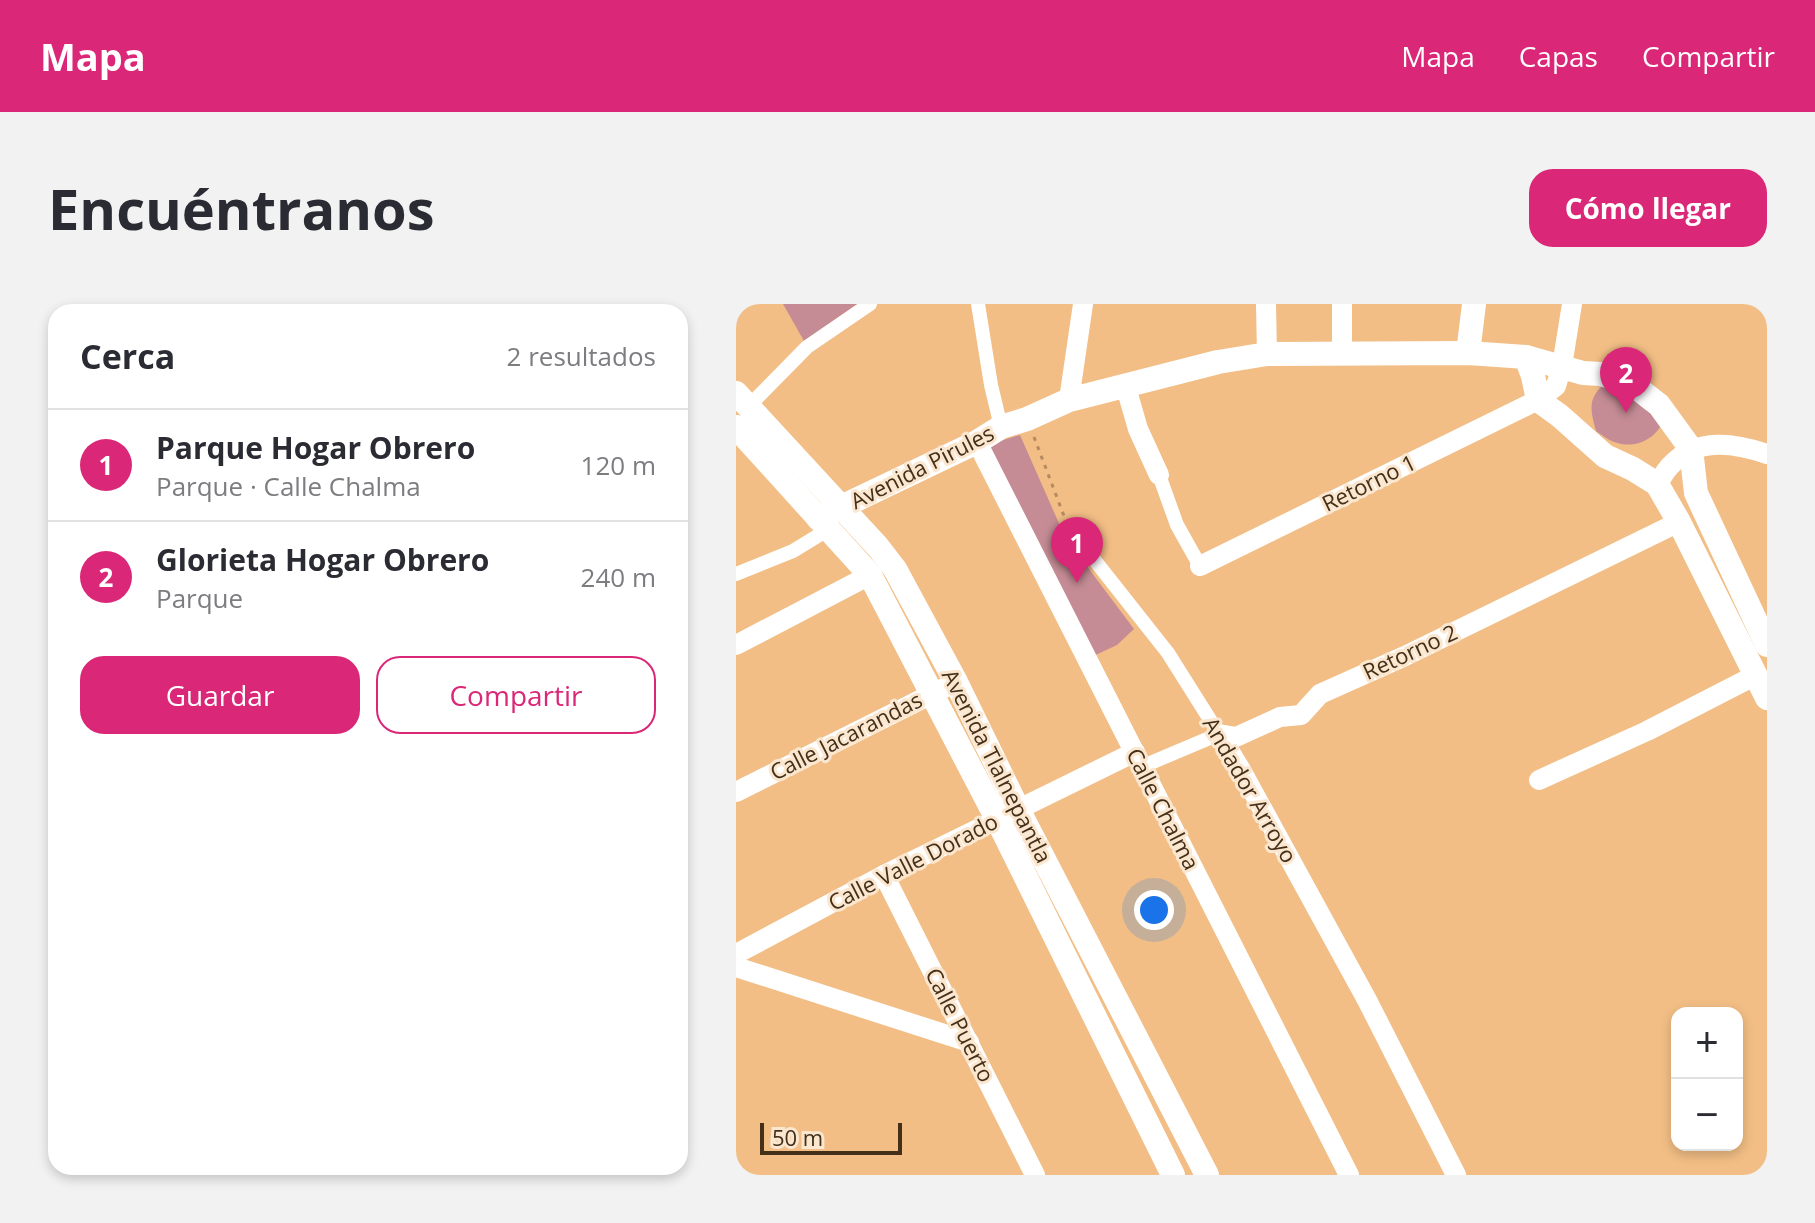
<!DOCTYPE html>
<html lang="es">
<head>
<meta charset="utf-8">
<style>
	:root { --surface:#fff; --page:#f2f2f3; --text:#2b2b33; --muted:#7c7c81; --line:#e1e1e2; --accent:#db2777 }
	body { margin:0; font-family:"Open Sans",sans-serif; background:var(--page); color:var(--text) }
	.controls { position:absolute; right:24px; bottom:24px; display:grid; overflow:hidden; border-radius:16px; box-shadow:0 4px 12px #0003 }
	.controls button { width:72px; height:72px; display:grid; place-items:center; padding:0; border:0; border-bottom:2px solid var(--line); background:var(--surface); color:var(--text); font:40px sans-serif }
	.scale { position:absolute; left:24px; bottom:20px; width:142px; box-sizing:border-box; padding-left:8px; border:4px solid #442f18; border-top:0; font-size:22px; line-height:28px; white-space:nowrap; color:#442f18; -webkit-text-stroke:6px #fbe6cf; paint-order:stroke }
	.you { position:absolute; left:418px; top:606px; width:28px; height:28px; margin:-20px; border:6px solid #fff; border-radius:50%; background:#1a73e8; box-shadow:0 0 0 12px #1a73e833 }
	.badge { display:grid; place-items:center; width:52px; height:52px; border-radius:50%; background:var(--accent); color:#fff; font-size:26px; font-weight:700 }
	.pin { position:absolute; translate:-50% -66px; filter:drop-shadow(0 2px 4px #0008) }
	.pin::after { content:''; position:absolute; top:42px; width:28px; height:24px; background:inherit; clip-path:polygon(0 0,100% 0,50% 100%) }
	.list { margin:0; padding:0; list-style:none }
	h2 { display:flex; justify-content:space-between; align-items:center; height:104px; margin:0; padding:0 32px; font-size:34px }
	h2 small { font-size:26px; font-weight:400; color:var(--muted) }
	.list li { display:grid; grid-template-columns:52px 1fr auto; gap:24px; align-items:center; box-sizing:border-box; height:112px; padding:0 32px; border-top:2px solid var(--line) }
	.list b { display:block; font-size:30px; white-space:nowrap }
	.list p { margin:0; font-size:26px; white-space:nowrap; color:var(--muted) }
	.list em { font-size:26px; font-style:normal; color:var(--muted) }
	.actions { display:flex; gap:16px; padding:24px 32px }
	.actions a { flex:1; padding:18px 0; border:2px solid var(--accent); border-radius:24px; text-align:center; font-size:28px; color:var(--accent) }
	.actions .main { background:var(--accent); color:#fff }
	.map { position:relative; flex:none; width:1031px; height:871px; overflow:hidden; border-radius:24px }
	header { display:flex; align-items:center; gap:48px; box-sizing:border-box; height:112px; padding:0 40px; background:var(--accent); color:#fff }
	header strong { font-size:38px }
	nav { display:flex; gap:44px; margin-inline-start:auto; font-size:28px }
	.intro { display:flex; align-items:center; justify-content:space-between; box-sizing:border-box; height:192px; padding:0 48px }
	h1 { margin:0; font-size:56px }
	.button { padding:20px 36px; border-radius:24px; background:var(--accent); color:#fff; font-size:28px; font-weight:700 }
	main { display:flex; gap:48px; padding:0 48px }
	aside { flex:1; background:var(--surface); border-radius:24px; box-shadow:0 4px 12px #0003 }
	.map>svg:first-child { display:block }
	.green { fill:#c58c95 }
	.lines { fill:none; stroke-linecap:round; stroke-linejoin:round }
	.path { stroke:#b48b5e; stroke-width:3; stroke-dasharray:4 6; stroke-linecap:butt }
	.pedestrian { stroke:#fff; stroke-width:14 }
	.minor { stroke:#fff; stroke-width:20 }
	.tertiary { stroke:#fff; stroke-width:24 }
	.labels { text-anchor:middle; stroke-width:6; stroke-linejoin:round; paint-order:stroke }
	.street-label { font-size:22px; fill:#442f18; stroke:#fbe6cf }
</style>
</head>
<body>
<header>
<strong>Mapa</strong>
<nav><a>Mapa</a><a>Capas</a><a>Compartir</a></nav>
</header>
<div class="intro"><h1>Encuéntranos</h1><a class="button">Cómo llegar</a></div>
<main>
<aside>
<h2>Cerca<small>2 resultados</small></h2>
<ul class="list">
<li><span class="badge">1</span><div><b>Parque Hogar Obrero</b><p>Parque · Calle Chalma</p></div><em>120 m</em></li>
<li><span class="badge">2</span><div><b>Glorieta Hogar Obrero</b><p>Parque</p></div><em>240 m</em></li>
</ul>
<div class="actions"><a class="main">Guardar</a><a>Compartir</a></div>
</aside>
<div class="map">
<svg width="1031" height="871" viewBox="0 0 1031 871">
	<rect width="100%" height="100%" fill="#f2be85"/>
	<g class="green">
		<polygon points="47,0 121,0 68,37"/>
		<path d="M 867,81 L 913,97 L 926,120 C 917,137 897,145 878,138 C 872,136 866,131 860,127 C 855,107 851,96 867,81 Z"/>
		<polygon points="284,131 329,233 398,325 381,341 351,355 251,141"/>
	</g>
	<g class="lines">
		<polyline class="path" points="298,133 328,212"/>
		<g class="pedestrian">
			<polyline points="242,0 255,81 265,123"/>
			<polyline points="13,102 71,43 134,0"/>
			<polyline points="423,171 441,221 464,262"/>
			<polyline points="334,228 353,249 432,349 483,430 405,463"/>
			<polyline points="0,270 57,247 88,228 84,219"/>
		</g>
		<g class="minor">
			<polyline points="530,0 531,50"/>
			<polyline points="606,0 606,49"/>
			<polyline points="389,80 402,125 423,171"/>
			<polyline points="333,96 347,0"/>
			<polyline points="241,138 613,871"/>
			<path d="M 921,180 C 926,174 930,165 936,160 C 962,133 999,139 1031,150"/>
			<polyline points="464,262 802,96 820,82 826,62 836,0"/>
			<polyline points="0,341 134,271"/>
			<polyline points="483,430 500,433 544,413 565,411 584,390 669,352 943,218"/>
			<polyline points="483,430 505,466 631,696 720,871"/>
			<polyline points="803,476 911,427 1020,371"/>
			<polyline points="0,488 220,378"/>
			<polyline points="148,571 299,871"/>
			<polyline points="0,650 148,571 399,448"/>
			<polyline points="0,663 233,738"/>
		</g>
		<g class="tertiary">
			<polyline points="732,49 738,0"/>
			<polyline points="790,53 797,72 802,96 824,112 869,152 897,165 921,180 943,218 1031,394"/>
			<polyline points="0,89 142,243 159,265 220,378 282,505 471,871"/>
			<polyline points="0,123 134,271 261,515 437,871"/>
			<polyline points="82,214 241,138 265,123 291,115 333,96 482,58 531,50 732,49 790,53 847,69 865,70 896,80 923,101 955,145 960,189 1031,341"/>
		</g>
	</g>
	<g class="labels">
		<g class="street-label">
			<text transform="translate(186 163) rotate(-27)" y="8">Avenida Pirules</text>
			<text transform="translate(633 179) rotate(-26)" y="8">Retorno 1</text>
			<text transform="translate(674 348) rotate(-25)" y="8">Retorno 2</text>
			<text transform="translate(110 432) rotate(-27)" y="8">Calle Jacarandas</text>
			<text transform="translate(261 462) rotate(63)" y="8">Avenida Tlalnepantla</text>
			<text transform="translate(514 486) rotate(60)" y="8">Andador Arroyo</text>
			<text transform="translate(427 505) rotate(63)" y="8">Calle Chalma</text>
			<text transform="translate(177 558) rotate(-27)" y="8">Calle Valle Dorado</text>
			<text transform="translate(224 721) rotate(63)" y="8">Calle Puerto</text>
		</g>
	</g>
</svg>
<div class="controls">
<button>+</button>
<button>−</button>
</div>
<div class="scale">50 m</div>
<div class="you"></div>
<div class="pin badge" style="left:341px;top:279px">1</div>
<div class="pin badge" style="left:890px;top:109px">2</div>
</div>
</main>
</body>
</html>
